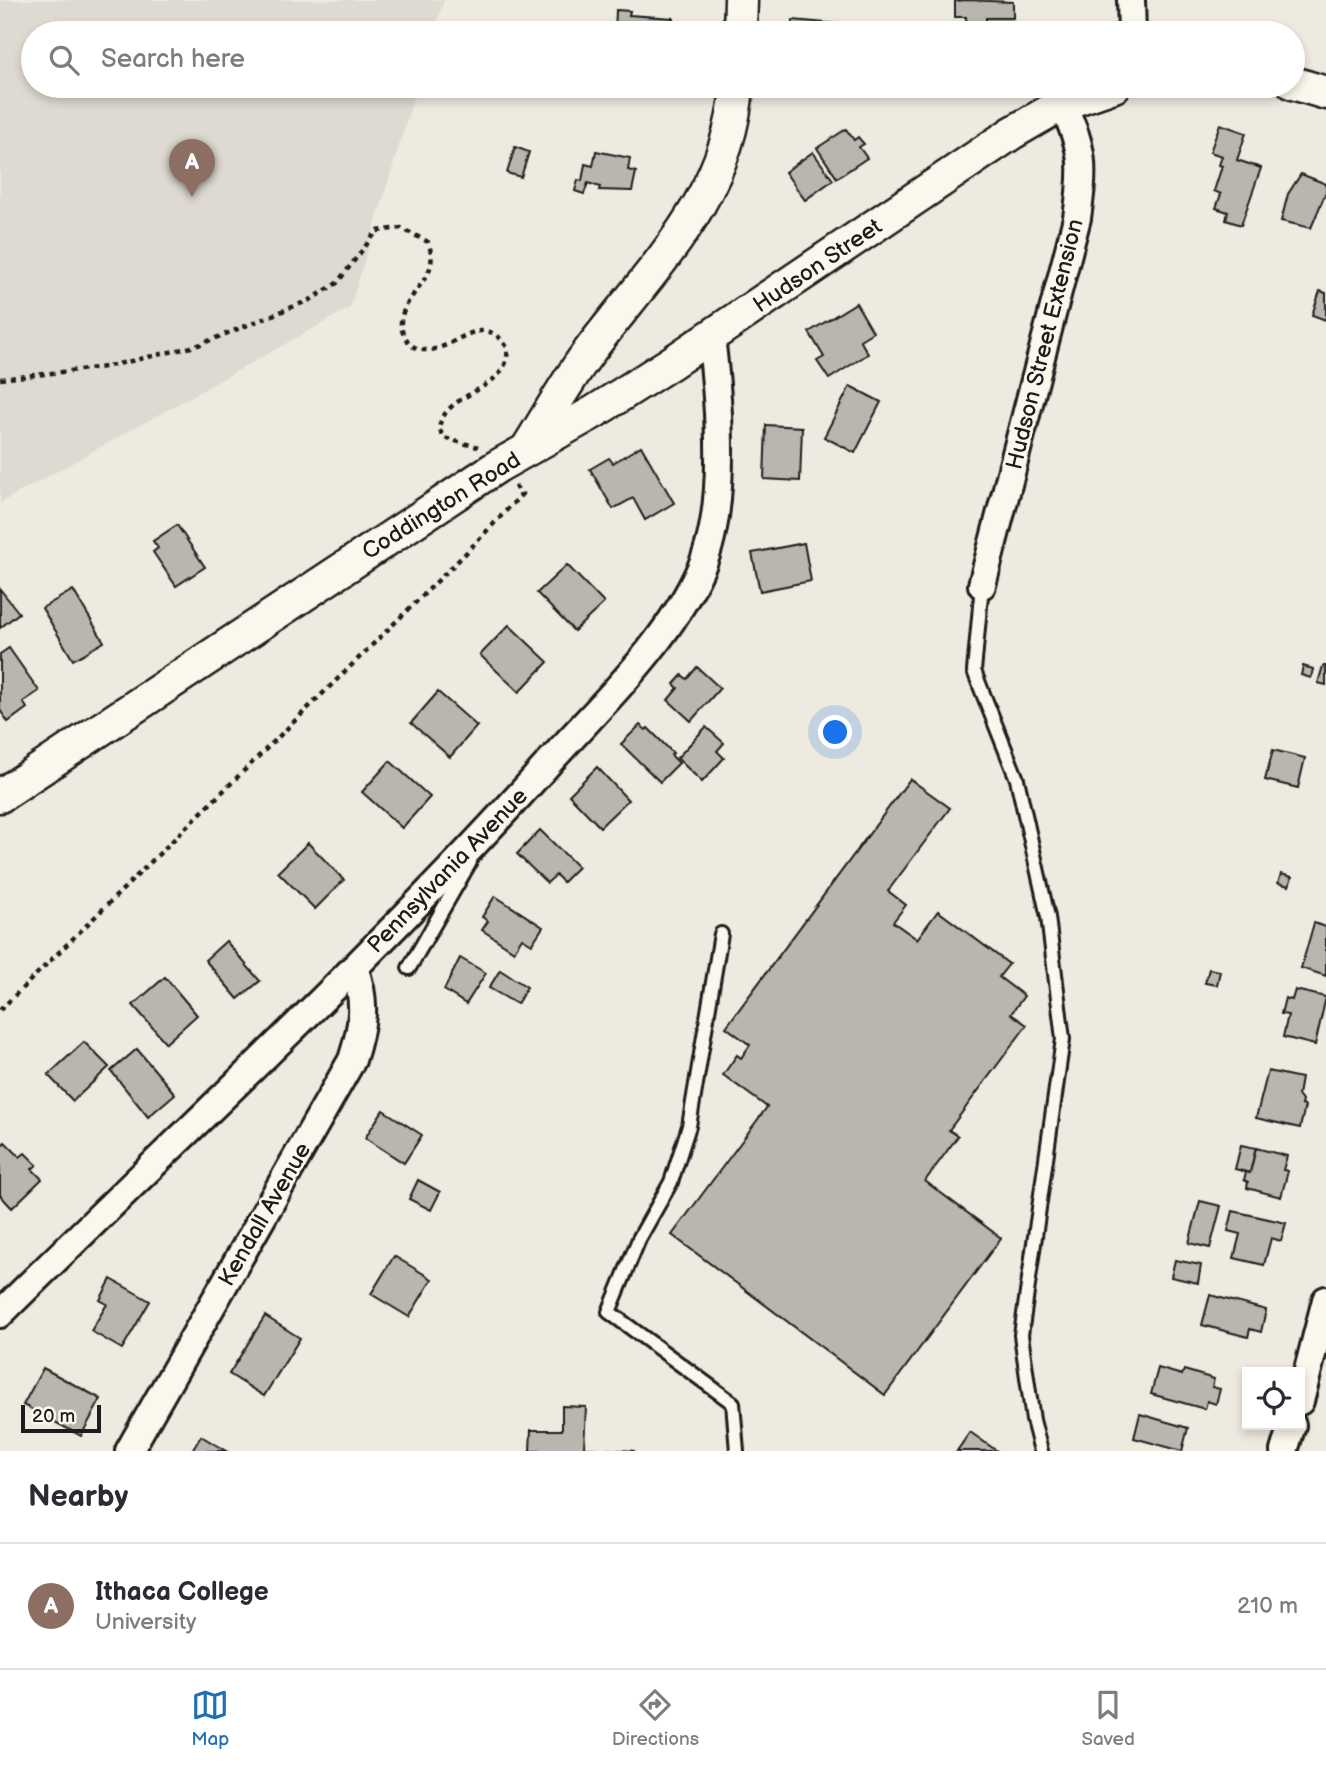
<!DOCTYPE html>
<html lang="en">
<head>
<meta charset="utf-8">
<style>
	:root { --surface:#fff; --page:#f2f2f3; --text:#2b2b33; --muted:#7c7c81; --line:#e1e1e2; --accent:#1f6fb2 }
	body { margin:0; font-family:"Balsamiq Sans",sans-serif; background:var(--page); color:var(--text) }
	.controls { position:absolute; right:21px; bottom:21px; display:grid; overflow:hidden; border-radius:0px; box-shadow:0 4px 10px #0003 }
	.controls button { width:63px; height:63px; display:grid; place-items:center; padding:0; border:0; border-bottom:2px solid var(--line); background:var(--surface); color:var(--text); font:35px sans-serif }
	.scale { position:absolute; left:21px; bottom:18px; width:80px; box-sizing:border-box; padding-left:7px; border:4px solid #1c1c1c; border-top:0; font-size:19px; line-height:24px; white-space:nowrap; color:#1c1c1c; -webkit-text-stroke:5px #fbf7ec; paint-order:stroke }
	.you { position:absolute; left:836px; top:733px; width:24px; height:24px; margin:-18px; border:5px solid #fff; border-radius:50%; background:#1a73e8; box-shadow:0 0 0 10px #1a73e833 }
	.badge { display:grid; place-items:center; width:46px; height:46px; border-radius:50%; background:var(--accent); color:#fff; font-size:23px; font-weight:700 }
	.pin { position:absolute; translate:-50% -58px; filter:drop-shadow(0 2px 4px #0008) }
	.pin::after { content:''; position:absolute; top:37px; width:24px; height:21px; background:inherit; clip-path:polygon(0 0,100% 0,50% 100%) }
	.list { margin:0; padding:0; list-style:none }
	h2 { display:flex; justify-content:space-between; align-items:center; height:91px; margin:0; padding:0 28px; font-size:30px }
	h2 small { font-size:23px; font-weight:400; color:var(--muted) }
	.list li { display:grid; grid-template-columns:46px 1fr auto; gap:21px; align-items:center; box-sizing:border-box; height:126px; padding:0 28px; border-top:2px solid var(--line) }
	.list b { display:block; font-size:26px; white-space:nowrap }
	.list p { margin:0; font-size:23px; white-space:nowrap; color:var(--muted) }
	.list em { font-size:23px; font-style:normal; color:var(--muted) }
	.icon { flex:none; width:38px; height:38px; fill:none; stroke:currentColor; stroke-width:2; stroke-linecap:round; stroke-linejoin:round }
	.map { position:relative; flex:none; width:1326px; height:1451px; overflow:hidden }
	.search { position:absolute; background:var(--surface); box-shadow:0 4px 10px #0003; left:21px; right:21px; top:21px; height:77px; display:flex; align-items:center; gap:18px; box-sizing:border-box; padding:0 24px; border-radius:38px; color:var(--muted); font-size:26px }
	.sheet { height:217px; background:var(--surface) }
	nav { display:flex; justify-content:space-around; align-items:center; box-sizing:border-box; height:98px; border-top:2px solid var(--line); background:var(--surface); font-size:19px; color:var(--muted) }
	nav a { display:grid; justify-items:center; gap:4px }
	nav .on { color:var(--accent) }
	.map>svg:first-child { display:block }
	.built { fill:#dedad1 }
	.building { fill:#b9b6af; stroke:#1c1c1c; stroke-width:2 }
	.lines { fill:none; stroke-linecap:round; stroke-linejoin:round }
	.service-casing { stroke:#1c1c1c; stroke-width:18 }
	.minor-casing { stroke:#1c1c1c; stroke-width:32 }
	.tertiary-casing { stroke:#1c1c1c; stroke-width:37 }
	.path { stroke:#1c1c1c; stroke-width:4.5; stroke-dasharray:5 5; stroke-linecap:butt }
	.service { stroke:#fbf7ec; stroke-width:12 }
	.minor { stroke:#fbf7ec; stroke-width:26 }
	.tertiary { stroke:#fbf7ec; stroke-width:32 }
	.labels { text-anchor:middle; stroke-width:5; stroke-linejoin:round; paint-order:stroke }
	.street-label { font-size:23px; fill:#1c1c1c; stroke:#fbf7ec }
</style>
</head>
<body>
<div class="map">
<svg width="1326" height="1451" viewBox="0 0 1326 1451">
	<rect width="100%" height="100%" fill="#eeeadf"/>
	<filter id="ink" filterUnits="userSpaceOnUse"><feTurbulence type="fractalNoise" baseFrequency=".0143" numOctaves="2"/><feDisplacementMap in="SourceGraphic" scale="14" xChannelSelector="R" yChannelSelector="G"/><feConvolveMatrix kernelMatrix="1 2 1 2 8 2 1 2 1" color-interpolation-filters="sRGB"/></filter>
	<g filter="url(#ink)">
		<polygon class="built" points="0,0 444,0 433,33 33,33 33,86 417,86 350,308 0,503"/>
		<g class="building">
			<polygon points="966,0 1013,2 1013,18 986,18 986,21 1011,21 1011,33 967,33 966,17 955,17 955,1"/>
			<polygon points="616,10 630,11 629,15 673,18 673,33 615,33"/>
			<polygon points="793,20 847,25 847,33 792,33"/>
			<polygon points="794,86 845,86 844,95 794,94"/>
			<polygon points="1220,124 1246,133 1237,160 1261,168 1241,225 1226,220 1228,212 1216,208 1221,194 1214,191 1222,166 1219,165 1222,156 1210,152"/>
			<polygon points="846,129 854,140 858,137 864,144 859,147 867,158 837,178 817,148"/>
			<polygon points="515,147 529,152 521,177 507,173"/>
			<polygon points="596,151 630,158 628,170 636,172 632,191 599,190 600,187 588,183 584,194 575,191 578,180 582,181 585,164 593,166"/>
			<polygon points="813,152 833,180 805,200 785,172"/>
			<polygon points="1301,174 1326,184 1326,192 1311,228 1281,221 1288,194"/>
			<polygon points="1320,291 1326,293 1326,320 1312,315"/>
			<polygon points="856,303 873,332 860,340 868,354 829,379 817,361 824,357 809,332"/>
			<polygon points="850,386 881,402 855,453 824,437"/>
			<polygon points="766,425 802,427 800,481 764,479"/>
			<polygon points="641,446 674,503 645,520 633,498 613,509 590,469 609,458 613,463"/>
			<polygon points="177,525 205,567 176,586 153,552 158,548 153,541"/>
			<polygon points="804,543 811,581 760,591 752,553"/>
			<polygon points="567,565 604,603 574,631 537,593"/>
			<polygon points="0,589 19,613 0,628"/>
			<polygon points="73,590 104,642 73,660 42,608"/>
			<polygon points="509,625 548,662 519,692 480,655"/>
			<polygon points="9,648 39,691 23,702 27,708 8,722 0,710 0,654"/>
			<polygon points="1303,666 1313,669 1311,678 1301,675"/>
			<polygon points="1323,666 1326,666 1326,685 1318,683"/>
			<polygon points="697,667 720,688 691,721 668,700 678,688 674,684 682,675 687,679"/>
			<polygon points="438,692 477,726 450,757 411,723"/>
			<polygon points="640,725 646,730 648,728 673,753 671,755 679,763 660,782 621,744"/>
			<polygon points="706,727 724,743 717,751 724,758 702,782 677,758"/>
			<polygon points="1273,750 1305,758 1298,788 1265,780"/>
			<polygon points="390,761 430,797 402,828 362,792"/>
			<polygon points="597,767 628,800 600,827 569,795"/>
			<polygon points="910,779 950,808 888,891 906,905 893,922 917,939 938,911 1009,964 999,977 1024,996 1011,1014 1027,1025 949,1130 958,1136 925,1181 1001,1238 885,1395 672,1235 767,1107 723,1075 737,1055 741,1058 750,1045 726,1027"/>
			<polygon points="540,830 578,867 563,882 556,875 547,883 517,854"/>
			<polygon points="308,843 344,880 315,909 278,872"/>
			<polygon points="1281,874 1292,877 1289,886 1278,883"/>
			<polygon points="495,896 543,927 532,944 522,938 514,951 482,930 488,921 482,917"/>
			<polygon points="1314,923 1326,927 1326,976 1301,968"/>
			<polygon points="226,941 260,981 238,999 205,960"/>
			<polygon points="460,958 486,973 466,1004 444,990"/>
			<polygon points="1209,969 1220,971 1217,985 1205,983"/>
			<polygon points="500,970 527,987 517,1004 489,988"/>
			<polygon points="165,977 197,1015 166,1043 133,1005"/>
			<polygon points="1295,990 1326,997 1315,1045 1283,1037 1288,1015 1281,1014 1285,998 1292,1000"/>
			<polygon points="84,1042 109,1067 73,1101 48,1075"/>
			<polygon points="137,1049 175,1094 148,1117 111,1071"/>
			<polygon points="1268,1071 1301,1078 1298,1095 1302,1101 1301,1105 1305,1106 1300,1128 1256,1118"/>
			<polygon points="383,1110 422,1135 404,1163 365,1138"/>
			<polygon points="5,1142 20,1157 25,1153 37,1165 32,1169 42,1179 12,1208 0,1195 0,1147"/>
			<polygon points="1241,1145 1256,1148 1250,1173 1235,1169"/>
			<polygon points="1256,1148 1287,1156 1283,1170 1288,1171 1281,1197 1247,1188 1248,1182 1244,1180 1246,1172 1250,1173"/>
			<polygon points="418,1180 440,1192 431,1210 409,1199"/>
			<polygon points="1200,1201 1221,1206 1210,1248 1189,1243"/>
			<polygon points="1233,1211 1286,1223 1281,1241 1271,1238 1264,1265 1234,1258 1240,1234 1228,1231"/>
			<polygon points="394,1256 432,1279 409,1317 371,1294"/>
			<polygon points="1175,1260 1201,1265 1198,1283 1171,1277"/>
			<polygon points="111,1279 150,1301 122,1349 91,1331 107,1304 100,1300"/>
			<polygon points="1210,1295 1266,1310 1261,1332 1250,1329 1248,1337 1202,1325"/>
			<polygon points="265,1316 300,1338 264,1396 229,1374"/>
			<polygon points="43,1368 101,1399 81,1436 23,1405"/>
			<polygon points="1158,1368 1182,1375 1184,1370 1214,1379 1212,1387 1220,1389 1216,1404 1207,1401 1205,1409 1151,1394"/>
			<polygon points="562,1406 586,1407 584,1448 635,1451 530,1451 531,1430 562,1430"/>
			<polygon points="1140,1414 1188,1428 1182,1451 1134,1438"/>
			<polygon points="970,1432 997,1451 957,1451"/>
			<polygon points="201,1436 226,1451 192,1451"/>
		</g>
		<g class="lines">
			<defs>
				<g id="service">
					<polyline points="982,585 974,671 1017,779 1048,917 1063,1039 1021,1335 1033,1420 1041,1451"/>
					<polyline points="721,934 689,1126 671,1182 639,1239 609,1312 733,1403 737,1451"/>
					<polyline points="409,968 470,862"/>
				</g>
				<g id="minor">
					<polyline points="1131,0 1132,33"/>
					<path d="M 982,585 L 1077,218 C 1084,168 1085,150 1062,104"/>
					<path d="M 0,1314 C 183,1133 374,958 545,767 C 600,705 667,645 701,568 C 728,508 719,402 711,337"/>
					<polyline points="1300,1401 1326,1300"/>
					<path d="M 129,1451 L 352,1060 C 363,1026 367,1001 354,968"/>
					<polyline points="1284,1451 1292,1425"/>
				</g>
				<g id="tertiary">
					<polyline points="740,33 741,0"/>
					<polyline points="1293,83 1326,93"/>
					<path d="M 527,449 C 548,416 567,380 591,349 C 654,266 729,196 737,86"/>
					<polyline points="0,796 498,466 594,412 671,363 1012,133 1062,104 1114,86"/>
				</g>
			</defs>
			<use href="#service" class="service-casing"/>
			<use href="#minor" class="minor-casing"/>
			<use href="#tertiary" class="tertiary-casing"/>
			<g class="path">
				<path d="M 0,379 L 105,367 L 196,346 L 312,299 L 337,283 L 377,231 L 401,228 L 428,242 C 431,251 433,258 430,268 C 422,291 387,313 407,340 C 411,346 417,350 425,350 C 454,352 481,308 507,347 C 513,392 443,390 439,429 L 444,438 L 478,447"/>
				<polyline points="0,1010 463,556 522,494 515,486"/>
			</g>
			<use href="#service" class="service"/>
			<use href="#minor" class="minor"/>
			<use href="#tertiary" class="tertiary"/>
		</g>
	</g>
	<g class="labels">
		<g class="street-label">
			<text transform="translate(817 265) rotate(-34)" y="8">Hudson Street</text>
			<text transform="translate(1044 344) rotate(-76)" y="8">Hudson Street Extension</text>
			<text transform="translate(441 505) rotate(-32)" y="8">Coddington Road</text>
			<text transform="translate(447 870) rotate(-46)" y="8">Pennsylvania Avenue</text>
			<text transform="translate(264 1214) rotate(-60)" y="8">Kendall Avenue</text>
		</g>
	</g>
</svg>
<div class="controls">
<button><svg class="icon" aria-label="locate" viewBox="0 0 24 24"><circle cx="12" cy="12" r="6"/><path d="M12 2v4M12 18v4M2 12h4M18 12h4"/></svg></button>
</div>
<div class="scale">20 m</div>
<div class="you"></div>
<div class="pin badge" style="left:192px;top:197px;background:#8d6e63">A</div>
<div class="search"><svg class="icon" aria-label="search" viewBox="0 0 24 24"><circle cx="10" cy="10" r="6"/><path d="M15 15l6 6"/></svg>Search here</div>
</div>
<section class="sheet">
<h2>Nearby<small></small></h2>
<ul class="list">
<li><span class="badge" style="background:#8d6e63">A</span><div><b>Ithaca College</b><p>University</p></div><em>210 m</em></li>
</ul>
</section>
<nav>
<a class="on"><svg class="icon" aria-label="map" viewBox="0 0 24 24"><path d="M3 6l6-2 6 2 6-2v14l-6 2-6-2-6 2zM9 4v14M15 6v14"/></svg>Map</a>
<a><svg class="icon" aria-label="directions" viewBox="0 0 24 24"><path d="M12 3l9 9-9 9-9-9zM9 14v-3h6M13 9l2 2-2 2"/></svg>Directions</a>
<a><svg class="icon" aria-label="saved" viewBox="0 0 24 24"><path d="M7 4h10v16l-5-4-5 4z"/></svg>Saved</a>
</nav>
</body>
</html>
